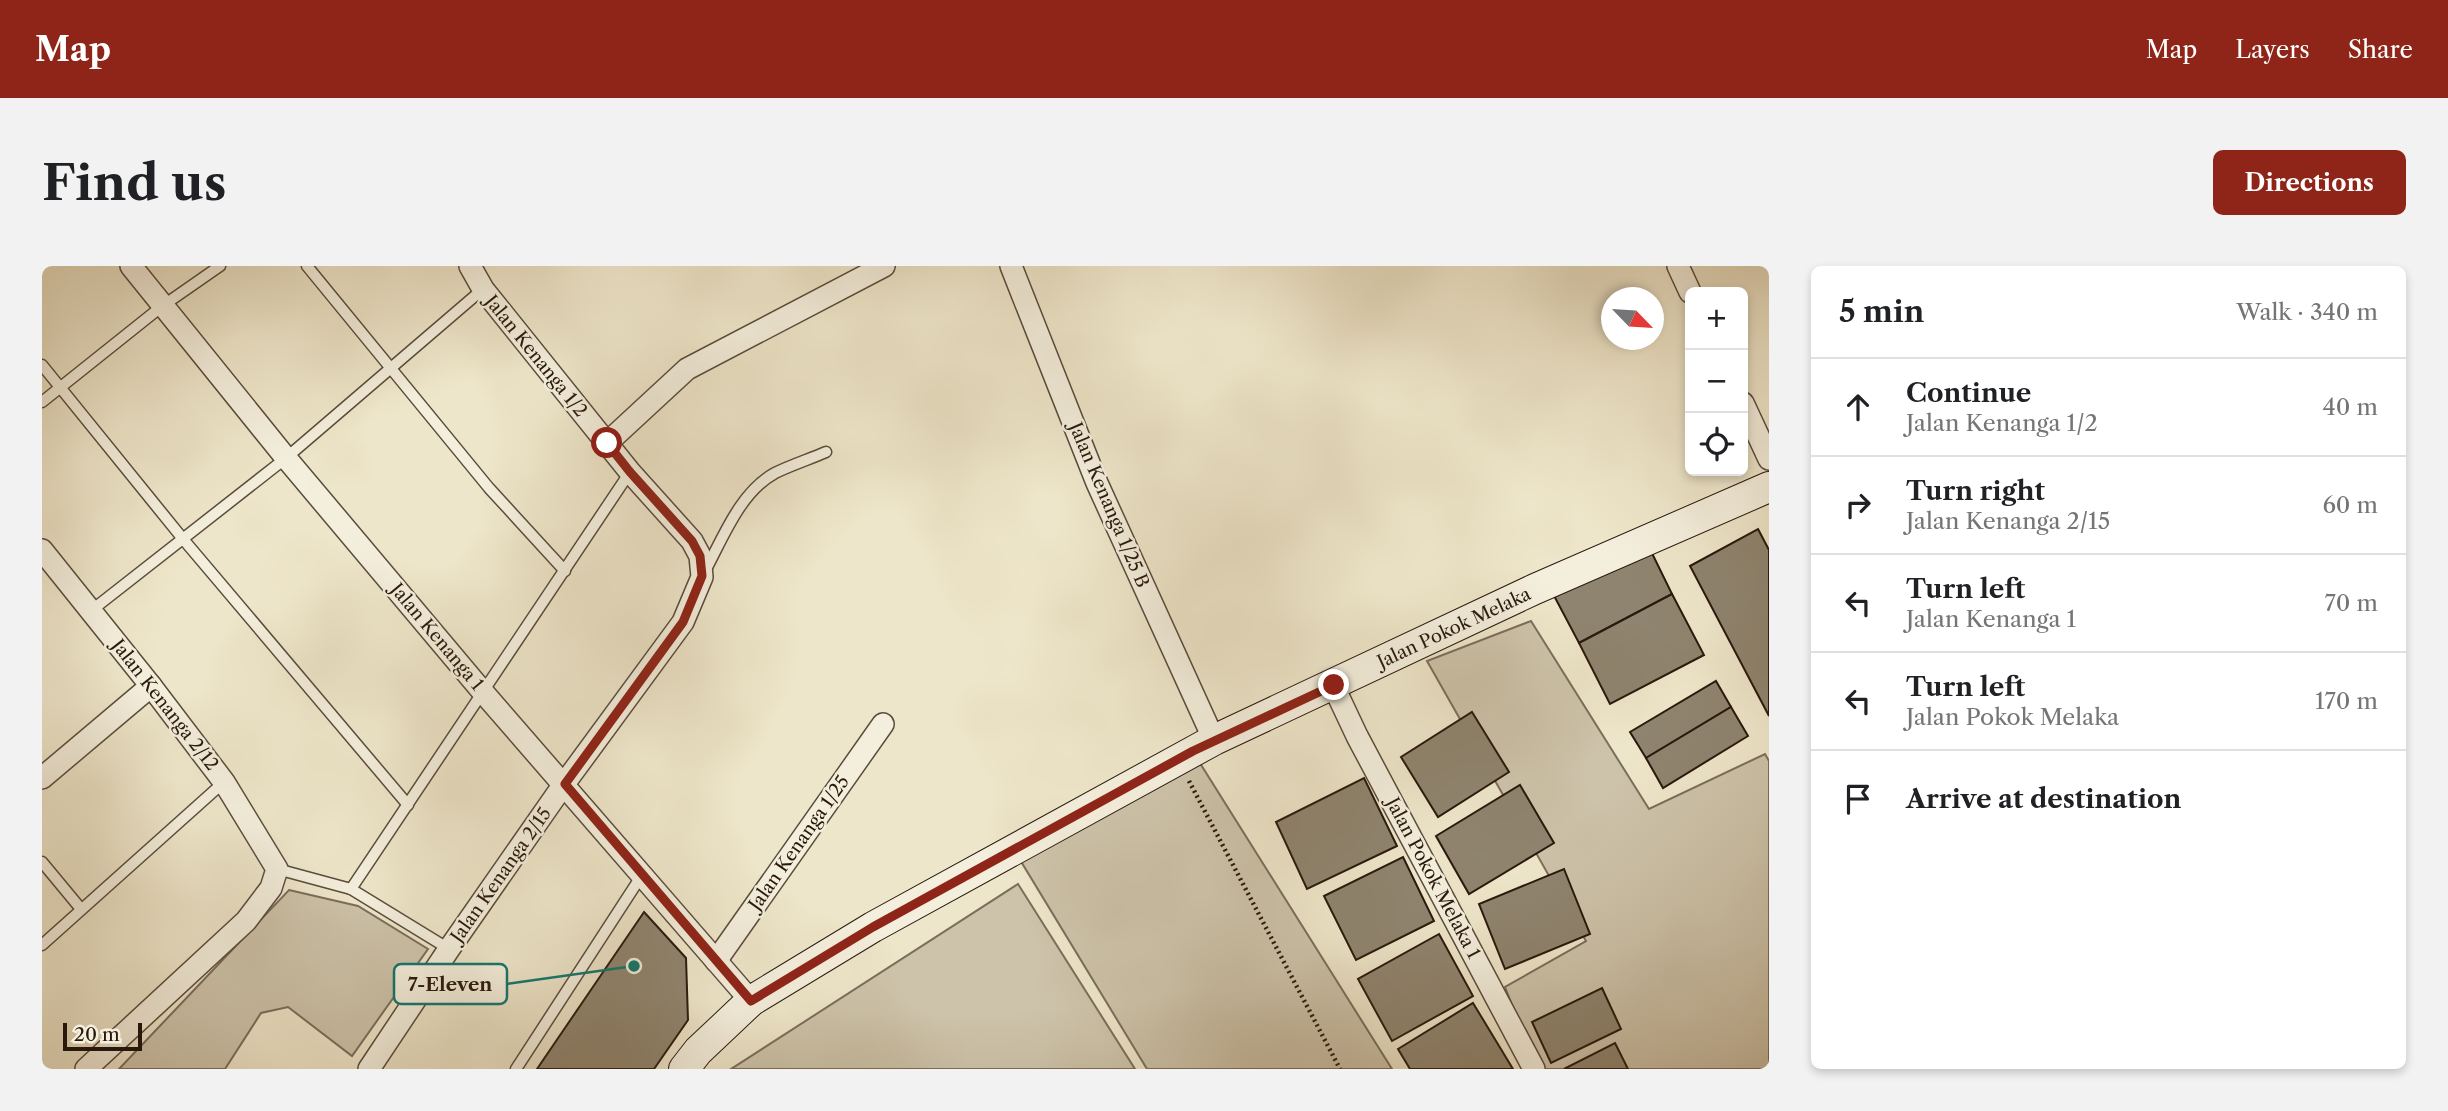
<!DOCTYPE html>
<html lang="en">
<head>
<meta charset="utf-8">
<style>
	:root { --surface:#fff; --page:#f2f2f2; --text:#202124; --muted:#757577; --line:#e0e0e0; --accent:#8f2418 }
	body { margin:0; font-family:"Libre Caslon Text",serif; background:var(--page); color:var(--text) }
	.controls { position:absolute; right:21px; top:21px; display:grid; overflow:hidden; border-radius:10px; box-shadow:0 4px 10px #0003 }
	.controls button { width:63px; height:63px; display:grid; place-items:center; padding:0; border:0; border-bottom:2px solid var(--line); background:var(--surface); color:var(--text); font:35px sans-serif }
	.compass { position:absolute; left:1559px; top:21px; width:63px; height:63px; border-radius:50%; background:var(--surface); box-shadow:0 4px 10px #0003; rotate:115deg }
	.scale { position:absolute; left:21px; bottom:18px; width:79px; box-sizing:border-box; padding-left:7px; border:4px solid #29190d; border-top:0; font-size:19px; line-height:24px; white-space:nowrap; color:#29190d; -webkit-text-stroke:5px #f4efdd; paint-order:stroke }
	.stop { position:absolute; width:21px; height:21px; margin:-16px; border:5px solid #8f2418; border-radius:50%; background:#fff }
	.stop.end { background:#8f2418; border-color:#fff; box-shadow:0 2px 7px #0008 }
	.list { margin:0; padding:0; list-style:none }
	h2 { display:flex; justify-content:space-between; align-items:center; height:91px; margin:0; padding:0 28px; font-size:30px }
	h2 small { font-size:23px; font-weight:400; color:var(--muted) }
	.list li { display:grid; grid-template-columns:46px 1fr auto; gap:21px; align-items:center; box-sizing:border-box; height:98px; padding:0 28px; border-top:2px solid var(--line) }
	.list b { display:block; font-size:26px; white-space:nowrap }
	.list p { margin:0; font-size:23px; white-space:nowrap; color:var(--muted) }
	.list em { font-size:23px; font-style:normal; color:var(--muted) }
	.icon { flex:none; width:38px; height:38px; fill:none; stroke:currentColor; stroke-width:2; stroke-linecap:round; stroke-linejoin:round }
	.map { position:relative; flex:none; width:1727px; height:803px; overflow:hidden; border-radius:10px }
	header { display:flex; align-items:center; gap:42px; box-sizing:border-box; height:98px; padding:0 35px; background:var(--accent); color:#fff }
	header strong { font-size:33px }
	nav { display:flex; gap:38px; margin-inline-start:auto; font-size:24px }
	.intro { display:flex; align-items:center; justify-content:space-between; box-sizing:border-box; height:168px; padding:0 42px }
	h1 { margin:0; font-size:49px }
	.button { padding:18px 32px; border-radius:10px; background:var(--accent); color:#fff; font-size:24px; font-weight:700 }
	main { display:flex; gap:42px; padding:0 42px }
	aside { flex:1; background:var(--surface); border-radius:10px; box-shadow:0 4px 10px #0003 }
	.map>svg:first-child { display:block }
	.green { fill:#cdc3aa; stroke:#7b6e5c; stroke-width:2 }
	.building { fill:#8f846f; stroke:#29190d; stroke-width:2 }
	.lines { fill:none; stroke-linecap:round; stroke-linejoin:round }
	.lane-casing { stroke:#5a4c3c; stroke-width:13 }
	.street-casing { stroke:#5a4c3c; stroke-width:24 }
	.secondary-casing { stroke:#29190d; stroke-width:32 }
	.path { stroke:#29190d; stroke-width:4.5; stroke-dasharray:2 3.5; stroke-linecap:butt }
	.lane { stroke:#f4efdd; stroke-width:10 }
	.street { stroke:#f4efdd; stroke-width:21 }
	.secondary { stroke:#f4efdd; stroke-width:30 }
	.route { stroke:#8f2418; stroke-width:9 }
	.labels { text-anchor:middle; stroke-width:5; stroke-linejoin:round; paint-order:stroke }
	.street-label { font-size:18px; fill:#29190d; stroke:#f4efdd }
	.leader { fill:none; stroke:#0f766e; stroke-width:2.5 }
	.callout-dot { fill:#0f766e; stroke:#f4efdd; stroke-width:2.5 }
	.callout { fill:#f4efdd; stroke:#0f766e; stroke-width:2.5 }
	.callout-label { font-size:19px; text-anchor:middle; font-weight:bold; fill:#29190d }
</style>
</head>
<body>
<header>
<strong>Map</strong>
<nav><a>Map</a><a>Layers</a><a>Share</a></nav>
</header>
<div class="intro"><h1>Find us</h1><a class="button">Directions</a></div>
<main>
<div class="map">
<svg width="1727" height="803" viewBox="0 0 1727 803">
	<rect width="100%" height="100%" fill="#eee6ca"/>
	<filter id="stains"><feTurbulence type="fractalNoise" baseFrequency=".00286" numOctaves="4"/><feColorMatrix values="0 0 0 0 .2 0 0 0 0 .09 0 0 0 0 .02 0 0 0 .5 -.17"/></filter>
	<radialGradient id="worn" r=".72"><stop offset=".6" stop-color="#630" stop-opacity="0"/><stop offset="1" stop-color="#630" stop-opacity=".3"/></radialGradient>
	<g class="green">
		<polygon points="1489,355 1607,543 1723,488 1727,495 1727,803 1495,803 1463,721 1544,675 1385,395"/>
		<polygon points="1151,486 1350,803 1105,803 972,584"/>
		<polygon points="976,618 1093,803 689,803"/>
		<polygon points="247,624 316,640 386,683 310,790 246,741 219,747 183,803 77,803"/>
	</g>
	<g class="building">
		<polygon points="1716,263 1727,284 1727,450 1648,300"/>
		<polygon points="1605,277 1630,328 1537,377 1510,326"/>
		<polygon points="1630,328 1662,389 1568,438 1537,377"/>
		<polygon points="1674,415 1689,441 1604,492 1588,466"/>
		<polygon points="1689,441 1706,470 1621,522 1604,492"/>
		<polygon points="1430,446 1467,506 1396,551 1359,491"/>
		<polygon points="1322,512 1355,580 1265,623 1234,556"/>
		<polygon points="1478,519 1512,577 1427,628 1394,570"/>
		<polygon points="1361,591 1392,655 1314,694 1282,630"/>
		<polygon points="1522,603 1548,668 1463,703 1437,638"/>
		<polygon points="602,646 644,692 646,754 612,803 495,803"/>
		<polygon points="1397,668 1431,730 1350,775 1316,713"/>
		<polygon points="1560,722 1579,763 1509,797 1490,756"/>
		<polygon points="1431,737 1471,803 1368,803 1356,783"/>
		<polygon points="1573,777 1586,803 1522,803"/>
	</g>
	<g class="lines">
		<defs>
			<g id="lane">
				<polyline points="265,0 447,222 523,305"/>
				<polyline points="0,99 141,273 366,539"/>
				<polyline points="0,136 119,41 178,0"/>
				<path d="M 663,305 C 681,272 698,226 733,207 C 749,199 768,193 784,186"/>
				<polyline points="50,344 244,192 441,23"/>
				<polyline points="0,596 39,643"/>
				<polyline points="235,603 309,623 407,683"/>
				<polyline points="309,623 588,206"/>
				<polyline points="0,679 182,516"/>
				<polyline points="474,803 600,609"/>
			</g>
			<g id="street">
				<polyline points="89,0 244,192 440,425 709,735"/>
				<polyline points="969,0 1055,217 1172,474"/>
				<polyline points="1636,0 1648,26"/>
				<polyline points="1701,137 1727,193"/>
				<polyline points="565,177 645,103 842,0"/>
				<polyline points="0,284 109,420 182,516 235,603 229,622 204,655 44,803"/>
				<polyline points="1291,419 1315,470 1492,803"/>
				<polyline points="0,512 109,420"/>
				<polyline points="674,695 841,458"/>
				<polyline points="327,803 407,683 522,518 641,356 660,311 658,290 650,275 588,206 441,23 428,0"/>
			</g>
			<polyline id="secondary" points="642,803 656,785 709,735 831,661 1172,474 1493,323 1727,221"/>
		</defs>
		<use href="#lane" class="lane-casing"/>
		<use href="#street" class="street-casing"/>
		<use href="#secondary" class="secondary-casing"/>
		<polyline class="path" points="1147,515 1298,803"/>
		<use href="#lane" class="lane"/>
		<use href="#street" class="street"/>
		<use href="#secondary" class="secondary"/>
	</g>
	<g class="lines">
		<polyline class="route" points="565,177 588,206 650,275 658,290 660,310 641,356 523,518 709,735 831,661 1151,485 1292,419"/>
	</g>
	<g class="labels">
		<g class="street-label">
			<text transform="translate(494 90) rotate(51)" y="6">Jalan Kenanga 1/2</text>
			<text transform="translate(1067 239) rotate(67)" y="6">Jalan Kenanga 1/25 B</text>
			<text transform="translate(1412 362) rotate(-25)" y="6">Jalan Pokok Melaka</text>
			<text transform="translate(395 371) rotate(50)" y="6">Jalan Kenanga 1</text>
			<text transform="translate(123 439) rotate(52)" y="6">Jalan Kenanga 2/12</text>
			<text transform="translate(757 577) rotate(-55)" y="6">Jalan Kenanga 1/25</text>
			<text transform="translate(459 609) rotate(-55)" y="6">Jalan Kenanga 2/15</text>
			<text transform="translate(1391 612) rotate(62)" y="6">Jalan Pokok Melaka 1</text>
		</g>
	</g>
	<path class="leader" d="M592 700L465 718"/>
	<circle class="callout-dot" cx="592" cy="700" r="7"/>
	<rect class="callout" x="352" y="698" width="113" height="40" rx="7"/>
	<g class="callout-label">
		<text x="408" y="725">7-Eleven</text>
	</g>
	<rect width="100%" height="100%" filter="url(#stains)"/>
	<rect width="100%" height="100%" fill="url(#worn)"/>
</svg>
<div class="controls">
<button>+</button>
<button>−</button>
<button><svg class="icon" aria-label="locate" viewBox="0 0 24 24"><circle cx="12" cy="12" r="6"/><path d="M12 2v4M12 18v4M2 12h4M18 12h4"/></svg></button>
</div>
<svg class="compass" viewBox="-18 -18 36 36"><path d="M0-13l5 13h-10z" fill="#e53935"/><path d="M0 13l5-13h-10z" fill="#757577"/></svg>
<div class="scale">20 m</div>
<div class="stop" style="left:565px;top:177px"></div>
<div class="stop end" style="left:1292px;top:419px"></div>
</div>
<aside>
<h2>5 min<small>Walk · 340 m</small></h2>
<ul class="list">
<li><svg class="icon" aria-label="ahead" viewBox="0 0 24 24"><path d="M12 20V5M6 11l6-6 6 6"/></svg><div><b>Continue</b><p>Jalan Kenanga 1/2</p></div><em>40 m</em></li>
<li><svg class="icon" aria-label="right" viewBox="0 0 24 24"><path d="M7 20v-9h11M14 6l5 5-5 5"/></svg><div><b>Turn right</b><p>Jalan Kenanga 2/15</p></div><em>60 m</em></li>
<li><svg class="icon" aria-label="left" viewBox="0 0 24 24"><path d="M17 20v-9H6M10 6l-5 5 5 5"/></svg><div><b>Turn left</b><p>Jalan Kenanga 1</p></div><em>70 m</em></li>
<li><svg class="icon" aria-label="left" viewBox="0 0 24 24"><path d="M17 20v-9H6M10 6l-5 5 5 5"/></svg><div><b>Turn left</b><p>Jalan Pokok Melaka</p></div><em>170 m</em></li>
<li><svg class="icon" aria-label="arrive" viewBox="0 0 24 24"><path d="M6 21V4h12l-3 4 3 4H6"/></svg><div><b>Arrive at destination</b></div></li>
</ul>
</aside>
</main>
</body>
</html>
